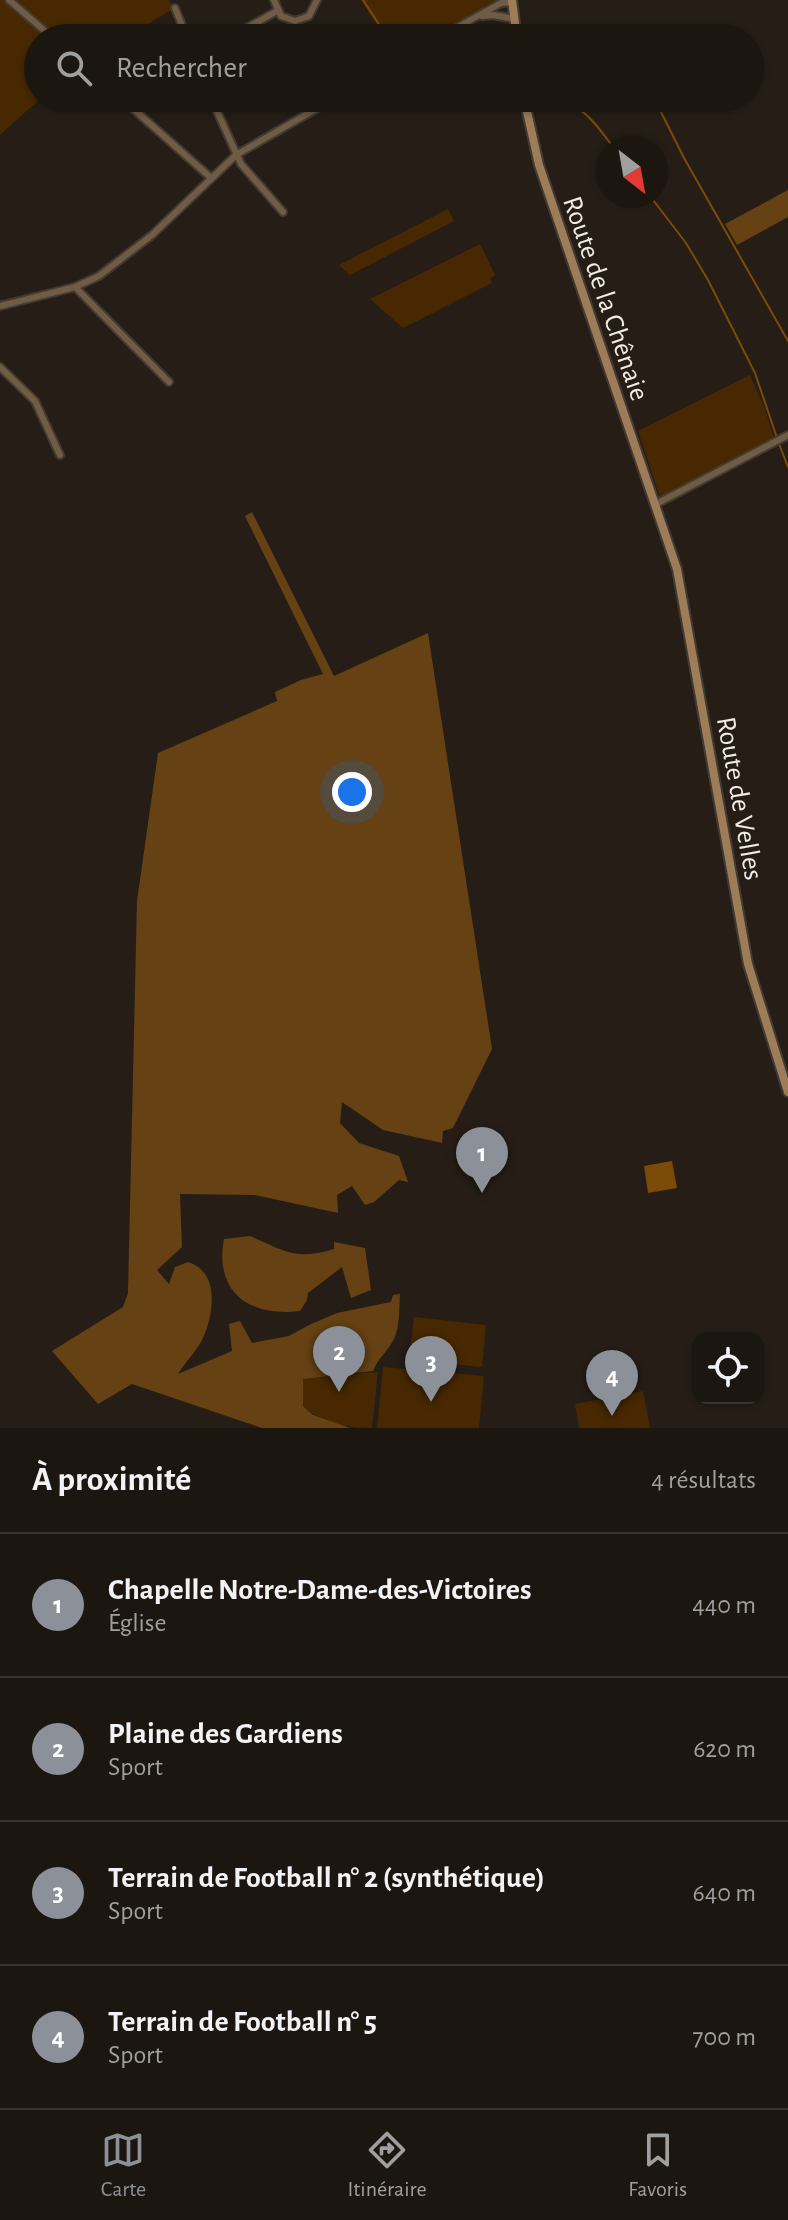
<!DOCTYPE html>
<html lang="fr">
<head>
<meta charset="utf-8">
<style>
	:root { --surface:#1c1610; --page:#29231e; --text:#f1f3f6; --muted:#a09f9f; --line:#3a3530; --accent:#8c9099 }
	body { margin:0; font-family:"Alegreya Sans",sans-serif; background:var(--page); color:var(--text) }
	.controls { position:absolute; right:24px; bottom:24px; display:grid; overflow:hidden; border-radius:16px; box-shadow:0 2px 6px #0004 }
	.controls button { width:72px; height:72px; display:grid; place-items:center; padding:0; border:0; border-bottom:2px solid var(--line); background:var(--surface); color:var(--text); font:40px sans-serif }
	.compass { position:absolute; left:596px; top:136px; width:72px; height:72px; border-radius:50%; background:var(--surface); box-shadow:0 2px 6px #0004; rotate:149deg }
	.you { position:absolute; left:352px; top:792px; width:28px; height:28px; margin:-20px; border:6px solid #fff; border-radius:50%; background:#1a73e8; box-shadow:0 0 0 12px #1a73e833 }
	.badge { display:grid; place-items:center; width:52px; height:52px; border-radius:50%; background:var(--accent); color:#fff; font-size:26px; font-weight:700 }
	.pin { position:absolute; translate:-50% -66px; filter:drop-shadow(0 2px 4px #0008) }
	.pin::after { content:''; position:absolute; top:42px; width:28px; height:24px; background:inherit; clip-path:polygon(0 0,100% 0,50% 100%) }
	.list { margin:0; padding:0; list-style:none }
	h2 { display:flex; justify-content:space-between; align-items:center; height:104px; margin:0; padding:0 32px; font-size:34px }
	h2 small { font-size:26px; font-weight:400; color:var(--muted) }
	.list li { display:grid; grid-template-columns:52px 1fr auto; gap:24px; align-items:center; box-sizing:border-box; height:144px; padding:0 32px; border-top:2px solid var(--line) }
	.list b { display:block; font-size:30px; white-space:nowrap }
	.list p { margin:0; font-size:26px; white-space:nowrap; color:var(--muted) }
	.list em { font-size:26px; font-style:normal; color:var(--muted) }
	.icon { flex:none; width:44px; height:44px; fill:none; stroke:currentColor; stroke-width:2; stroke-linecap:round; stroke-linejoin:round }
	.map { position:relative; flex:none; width:788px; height:1428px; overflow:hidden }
	.search { position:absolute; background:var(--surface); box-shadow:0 2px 6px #0004; left:24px; right:24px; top:24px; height:88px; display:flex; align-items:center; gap:20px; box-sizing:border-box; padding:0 28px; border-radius:44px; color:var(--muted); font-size:30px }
	.sheet { height:680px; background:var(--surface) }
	nav { display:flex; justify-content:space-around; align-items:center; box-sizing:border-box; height:112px; border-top:2px solid var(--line); background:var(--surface); font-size:22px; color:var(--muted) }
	nav a { display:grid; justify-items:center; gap:4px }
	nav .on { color:var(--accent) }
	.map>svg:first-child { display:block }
	.green { fill:#472800 }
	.forest { fill:#654113 }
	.water { fill:#7a4b07 }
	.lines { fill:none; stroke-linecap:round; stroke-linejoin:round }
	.stream { stroke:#7a4b07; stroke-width:2 }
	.minor-casing { stroke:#423b33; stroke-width:10 }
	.secondary-casing { stroke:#423b33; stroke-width:12 }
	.minor { stroke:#705b44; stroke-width:6 }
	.secondary { stroke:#9e7c57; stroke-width:8 }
	.labels { text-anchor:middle; stroke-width:7; stroke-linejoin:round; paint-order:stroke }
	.street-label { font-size:28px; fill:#f1ece6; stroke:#261e16 }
</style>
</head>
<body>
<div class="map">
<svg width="788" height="1428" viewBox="0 0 788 1428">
	<rect width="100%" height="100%" fill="#261e16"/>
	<g class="green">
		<polygon points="0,0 7,0 51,38 38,38 38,98 41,98 0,135"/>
		<polygon points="16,0 169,0 173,9 124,38 58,38"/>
		<polygon points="361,0 496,0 431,38 385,38"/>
		<polygon points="448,209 454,221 350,275 339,265"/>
		<polygon points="480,244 495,275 490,278 492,283 403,328 370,299"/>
		<polygon points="750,375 765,409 775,441 662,498 660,497 638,431"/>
		<polygon points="414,1317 486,1325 482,1367 409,1360"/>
		<polygon points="383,1367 484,1376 479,1428 377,1428"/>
		<path d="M 378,1372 L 372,1428 C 345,1428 323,1424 303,1406 L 303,1378 Z"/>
		<polygon points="643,1391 650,1428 579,1428 575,1404"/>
	</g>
	<g class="forest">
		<polygon points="788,190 788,217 737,245 725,224"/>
		<path d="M 252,512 L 334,676 L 428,633 L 492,1049 L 453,1128 L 443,1131 L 442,1143 L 383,1130 L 342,1102 L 340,1123 L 359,1143 L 399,1156 L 408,1182 L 399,1180 L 374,1202 L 365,1205 L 352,1186 L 337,1195 L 338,1213 L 255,1195 L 180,1194 L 182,1247 L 157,1270 L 169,1284 L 175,1267 L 188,1262 C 220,1272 214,1313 203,1338 C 197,1351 185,1362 178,1374 L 232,1351 L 229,1324 L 240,1321 L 252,1343 L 289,1336 L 309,1325 L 337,1313 L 391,1302 L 393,1295 L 400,1294 C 399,1308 400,1326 394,1339 C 388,1351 378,1358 373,1371 L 303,1379 L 303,1406 L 313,1415 L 350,1428 L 262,1428 L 132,1384 L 98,1404 L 52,1351 L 123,1307 L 128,1293 L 137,901 L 158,753 L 277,701 L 275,692 L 301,680 L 323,674 L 245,516 Z"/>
		<path d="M 250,1236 C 285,1251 295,1261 334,1249 L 334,1242 L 365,1248 L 371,1290 L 351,1298 L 342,1267 L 308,1293 L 307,1300 L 300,1311 C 250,1317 214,1293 224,1239 Z"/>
	</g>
	<polygon class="water" points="672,1161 677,1188 648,1193 644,1166"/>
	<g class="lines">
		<g class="stream">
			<polyline points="363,0 388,38"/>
			<path d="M 553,98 C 589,110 592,120 614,148"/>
			<polyline points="654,98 684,158 788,341"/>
			<polyline points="650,196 686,243 708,280 755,373 777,438"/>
			<polyline points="788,439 779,444 788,467"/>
		</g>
		<defs>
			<g id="minor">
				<polyline points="9,0 53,38"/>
				<polyline points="274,0 281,16 295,21 309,16 317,0"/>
				<polyline points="175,8 187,38"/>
				<polyline points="482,16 493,15 515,19"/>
				<polyline points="229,38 277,11"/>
				<polyline points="438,38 501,3 513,2"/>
				<polyline points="121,98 210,177"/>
				<polyline points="211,98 241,164 283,212"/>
				<polyline points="75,287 169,382"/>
				<polyline points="0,306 75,287 99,276 152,235 236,155 335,98"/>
				<polyline points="0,367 35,401 60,455"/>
				<polyline points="656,504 788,435"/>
			</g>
			<g id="secondary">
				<polyline points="512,0 517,38"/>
				<polyline points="524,98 539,165 677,569 748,964 788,1092"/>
			</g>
		</defs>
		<use href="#minor" class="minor-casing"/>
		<use href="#secondary" class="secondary-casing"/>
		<use href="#minor" class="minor"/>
		<use href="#secondary" class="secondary"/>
	</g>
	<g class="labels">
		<g class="street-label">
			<text transform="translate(607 298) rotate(71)" y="10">Route de la Chênaie</text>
			<text transform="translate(741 798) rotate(80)" y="10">Route de Velles</text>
		</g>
	</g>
</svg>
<div class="controls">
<button><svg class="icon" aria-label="locate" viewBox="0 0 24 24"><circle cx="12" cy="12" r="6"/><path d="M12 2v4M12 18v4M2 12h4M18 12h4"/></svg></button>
</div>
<svg class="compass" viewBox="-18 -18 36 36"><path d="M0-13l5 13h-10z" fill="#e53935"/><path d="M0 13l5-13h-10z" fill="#a09f9f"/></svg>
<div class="you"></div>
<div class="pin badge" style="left:482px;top:1193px">1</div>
<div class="pin badge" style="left:339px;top:1392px">2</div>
<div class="pin badge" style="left:431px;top:1402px">3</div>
<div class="pin badge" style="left:612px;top:1416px">4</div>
<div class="search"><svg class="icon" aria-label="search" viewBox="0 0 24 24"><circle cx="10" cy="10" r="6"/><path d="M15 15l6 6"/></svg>Rechercher</div>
</div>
<section class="sheet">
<h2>À proximité<small>4 résultats</small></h2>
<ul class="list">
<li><span class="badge">1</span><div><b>Chapelle Notre-Dame-des-Victoires</b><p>Église</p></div><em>440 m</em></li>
<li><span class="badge">2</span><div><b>Plaine des Gardiens</b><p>Sport</p></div><em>620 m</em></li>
<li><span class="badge">3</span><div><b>Terrain de Football n° 2 (synthétique)</b><p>Sport</p></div><em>640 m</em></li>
<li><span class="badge">4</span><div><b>Terrain de Football n° 5</b><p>Sport</p></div><em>700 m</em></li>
</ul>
</section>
<nav>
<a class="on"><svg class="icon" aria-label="map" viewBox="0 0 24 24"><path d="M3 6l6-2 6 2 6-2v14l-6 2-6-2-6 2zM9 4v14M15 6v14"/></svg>Carte</a>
<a><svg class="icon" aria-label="directions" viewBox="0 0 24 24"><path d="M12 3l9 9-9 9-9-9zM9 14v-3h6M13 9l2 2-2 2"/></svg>Itinéraire</a>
<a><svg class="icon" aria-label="saved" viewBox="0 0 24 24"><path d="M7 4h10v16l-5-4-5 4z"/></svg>Favoris</a>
</nav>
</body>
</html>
